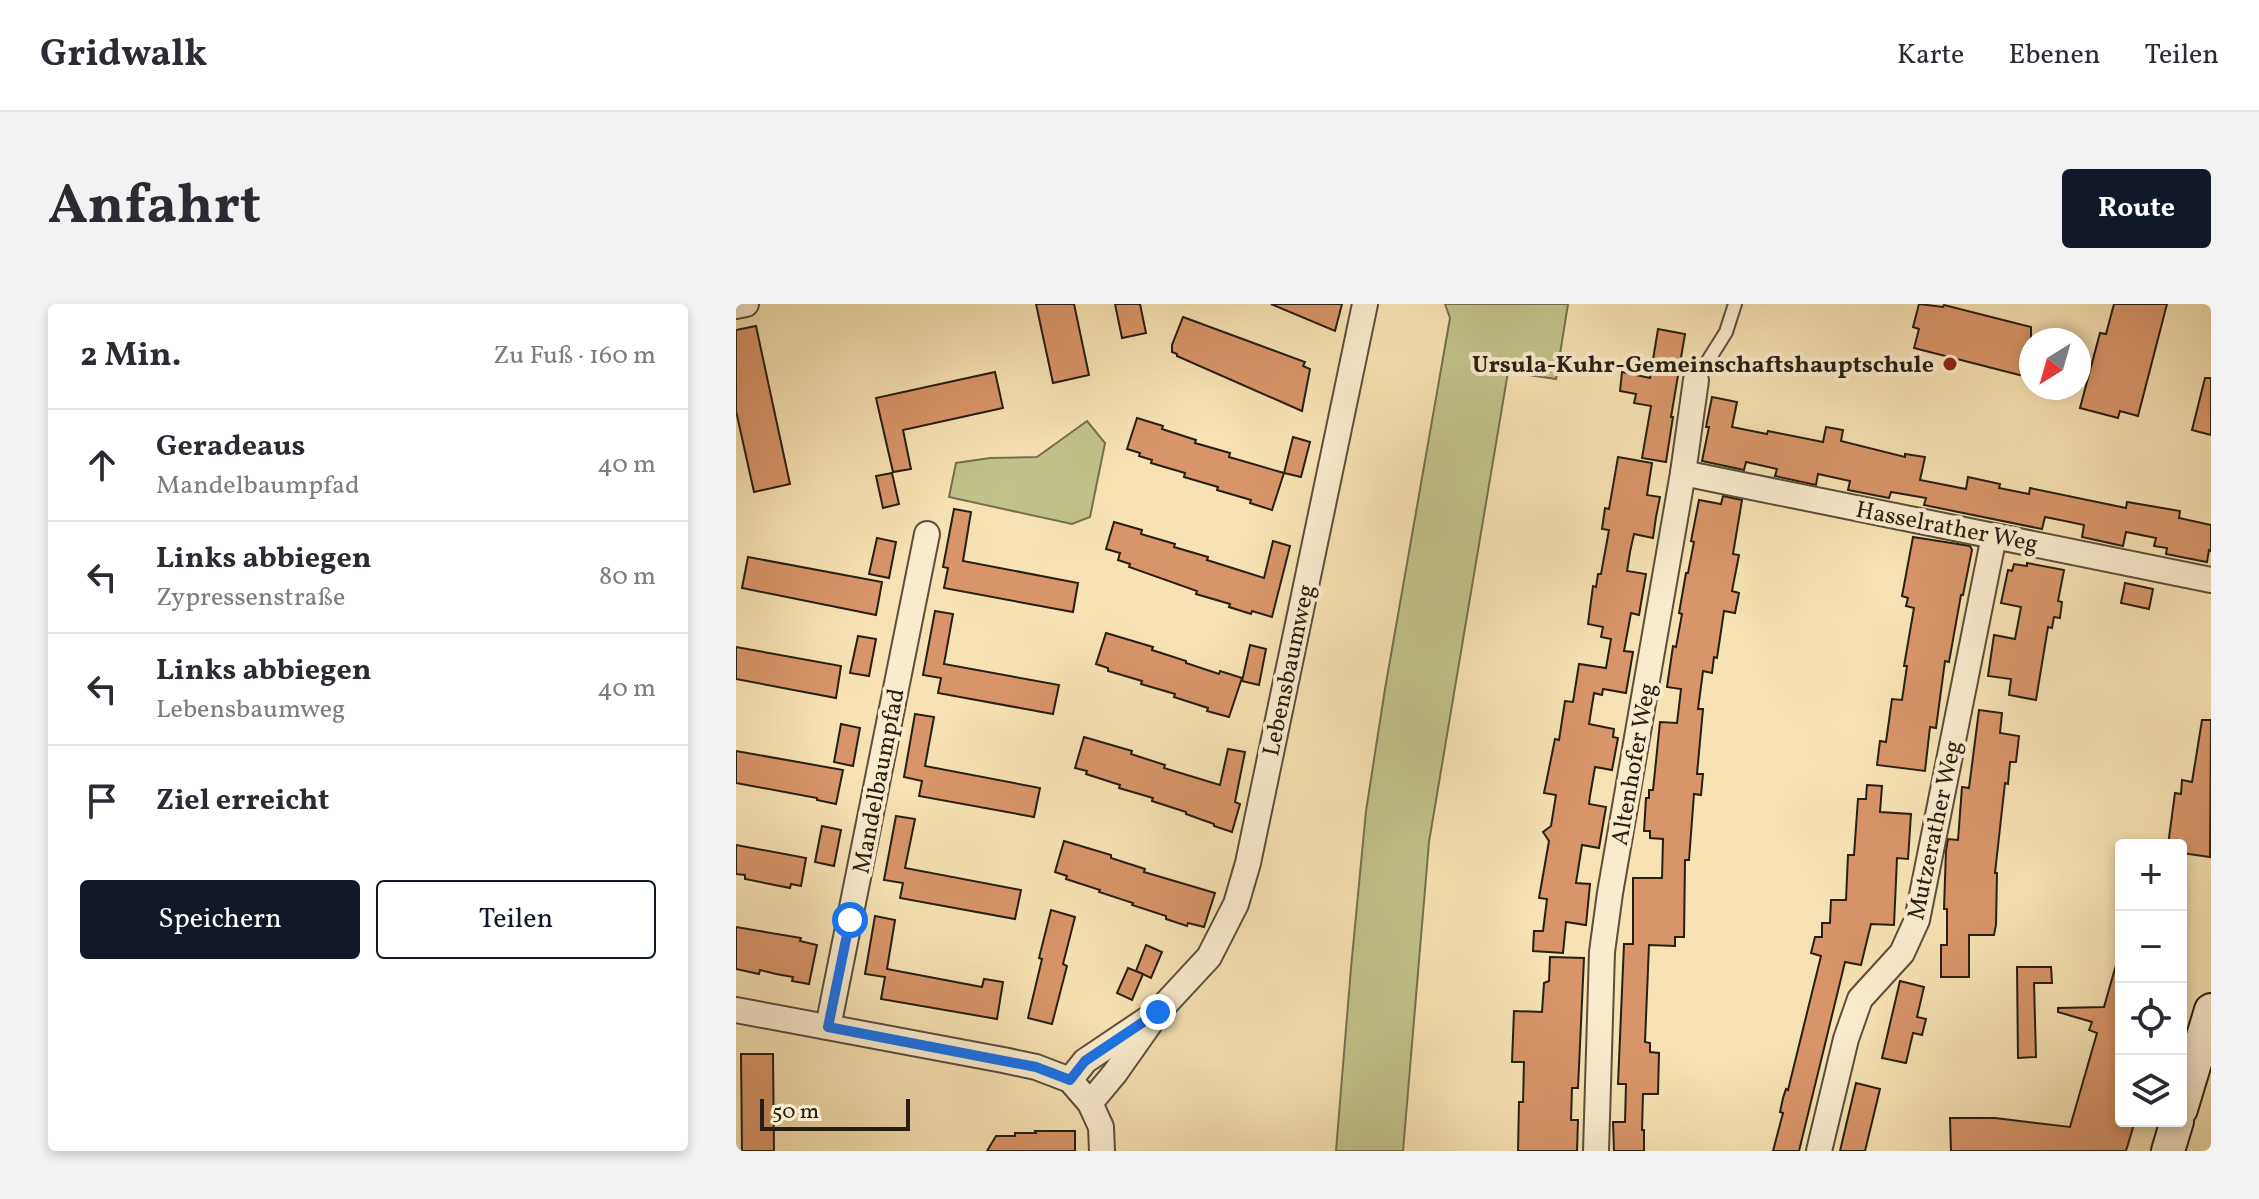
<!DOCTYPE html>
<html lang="de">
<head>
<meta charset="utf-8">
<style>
	:root { --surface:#fff; --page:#f2f2f3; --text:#2b2b33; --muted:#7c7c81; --line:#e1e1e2; --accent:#111827 }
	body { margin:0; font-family:Vollkorn,serif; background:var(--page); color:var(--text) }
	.controls { position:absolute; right:24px; bottom:24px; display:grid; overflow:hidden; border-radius:8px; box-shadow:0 4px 12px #0003 }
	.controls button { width:72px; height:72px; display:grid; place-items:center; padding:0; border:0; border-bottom:2px solid var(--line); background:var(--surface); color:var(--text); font:40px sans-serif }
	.compass { position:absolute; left:1283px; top:24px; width:72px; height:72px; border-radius:50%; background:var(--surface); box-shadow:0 4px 12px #0003; rotate:217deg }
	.scale { position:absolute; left:24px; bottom:20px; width:150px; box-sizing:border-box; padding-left:8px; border:4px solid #271e13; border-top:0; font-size:22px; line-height:28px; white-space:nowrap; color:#271e13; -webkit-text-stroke:6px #f9eccd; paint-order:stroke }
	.stop { position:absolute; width:24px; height:24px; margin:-18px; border:6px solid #1a73e8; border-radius:50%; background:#fff }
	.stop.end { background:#1a73e8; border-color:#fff; box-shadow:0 2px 8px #0008 }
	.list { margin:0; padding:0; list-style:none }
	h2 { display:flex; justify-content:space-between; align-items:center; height:104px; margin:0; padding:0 32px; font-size:34px }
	h2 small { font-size:26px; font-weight:400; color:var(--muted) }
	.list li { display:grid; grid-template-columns:52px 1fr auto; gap:24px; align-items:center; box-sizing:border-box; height:112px; padding:0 32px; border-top:2px solid var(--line) }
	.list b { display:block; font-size:30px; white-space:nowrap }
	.list p { margin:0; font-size:26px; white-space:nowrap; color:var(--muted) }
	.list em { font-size:26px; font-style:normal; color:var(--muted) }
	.actions { display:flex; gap:16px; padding:24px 32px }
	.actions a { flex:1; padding:18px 0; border:2px solid var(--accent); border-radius:8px; text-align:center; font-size:28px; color:var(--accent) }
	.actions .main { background:var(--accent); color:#fff }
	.icon { flex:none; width:44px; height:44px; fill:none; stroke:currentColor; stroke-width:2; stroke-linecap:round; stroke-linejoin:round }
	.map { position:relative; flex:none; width:1475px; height:847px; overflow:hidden; border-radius:8px }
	header { display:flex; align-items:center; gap:48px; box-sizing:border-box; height:112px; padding:0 40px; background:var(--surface); border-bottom:2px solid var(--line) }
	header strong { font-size:38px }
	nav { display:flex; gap:44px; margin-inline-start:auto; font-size:28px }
	.intro { display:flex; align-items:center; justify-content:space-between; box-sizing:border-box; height:192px; padding:0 48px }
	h1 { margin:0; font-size:56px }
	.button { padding:20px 36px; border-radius:8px; background:var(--accent); color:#fff; font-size:28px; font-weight:700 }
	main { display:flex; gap:48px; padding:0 48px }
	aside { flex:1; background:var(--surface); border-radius:8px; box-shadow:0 4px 12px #0003 }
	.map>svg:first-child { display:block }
	.green { fill:#c1c289; stroke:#74704e; stroke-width:2 }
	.building { fill:#d89569; stroke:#271e13; stroke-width:2 }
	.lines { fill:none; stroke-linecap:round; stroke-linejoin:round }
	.lane-casing { stroke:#5b4f3b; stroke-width:16 }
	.street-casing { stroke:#5b4f3b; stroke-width:28 }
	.secondary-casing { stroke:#271e13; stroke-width:36 }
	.lane { stroke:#f9eccd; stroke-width:12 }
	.street { stroke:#f9eccd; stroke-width:24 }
	.secondary { stroke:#f9eccd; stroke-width:32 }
	.route { stroke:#1a73e8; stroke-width:10 }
	.poi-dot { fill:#8f2418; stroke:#f9eccd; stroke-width:3 }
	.labels { text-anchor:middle; stroke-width:8; stroke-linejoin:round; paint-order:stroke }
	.poi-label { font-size:24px; font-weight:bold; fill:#271e13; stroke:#f9eccd; text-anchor:end }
	.street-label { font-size:24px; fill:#271e13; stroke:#f9eccd }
</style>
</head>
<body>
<header>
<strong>Gridwalk</strong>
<nav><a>Karte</a><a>Ebenen</a><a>Teilen</a></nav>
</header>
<div class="intro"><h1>Anfahrt</h1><a class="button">Route</a></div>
<main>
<aside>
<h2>2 Min.<small>Zu Fuß · 160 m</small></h2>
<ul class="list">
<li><svg class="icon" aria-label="ahead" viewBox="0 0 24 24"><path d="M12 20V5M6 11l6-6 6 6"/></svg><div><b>Geradeaus</b><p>Mandelbaumpfad</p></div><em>40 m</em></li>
<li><svg class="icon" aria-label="left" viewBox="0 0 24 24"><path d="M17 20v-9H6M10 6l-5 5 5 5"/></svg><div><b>Links abbiegen</b><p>Zypressenstraße</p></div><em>80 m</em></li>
<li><svg class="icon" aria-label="left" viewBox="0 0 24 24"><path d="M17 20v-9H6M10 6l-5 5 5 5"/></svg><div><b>Links abbiegen</b><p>Lebensbaumweg</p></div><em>40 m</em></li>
<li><svg class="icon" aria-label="arrive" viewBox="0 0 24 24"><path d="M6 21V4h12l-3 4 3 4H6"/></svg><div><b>Ziel erreicht</b></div></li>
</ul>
<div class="actions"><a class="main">Speichern</a><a>Teilen</a></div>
</aside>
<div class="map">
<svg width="1475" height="847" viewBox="0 0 1475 847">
	<rect width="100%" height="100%" fill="#f6e2b2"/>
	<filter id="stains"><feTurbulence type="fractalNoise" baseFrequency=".0025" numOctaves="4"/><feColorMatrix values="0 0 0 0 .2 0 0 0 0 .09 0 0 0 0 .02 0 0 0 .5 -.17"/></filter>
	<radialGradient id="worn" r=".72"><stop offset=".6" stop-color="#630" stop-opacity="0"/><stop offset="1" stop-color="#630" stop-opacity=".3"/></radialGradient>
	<g class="green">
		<polygon points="709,0 832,0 820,75 772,68 693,538 667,847 600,847 615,664 630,507 649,385 714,14"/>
		<polygon points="351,117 369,139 354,213 336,220 213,193 220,159 254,154 301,153"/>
	</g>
	<g class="building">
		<polygon points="300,0 338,0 353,71 317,79"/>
		<polygon points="379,0 404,0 410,29 386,34"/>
		<polygon points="535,0 606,0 599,27"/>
		<polygon points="1183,0 1207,3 1208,1 1295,23 1295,74 1178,44 1183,25 1177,23"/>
		<polygon points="1378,0 1431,0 1402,112 1384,107 1382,114 1344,104 1364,29 1370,30"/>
		<polygon points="447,13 569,58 567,62 574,65 566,107 441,52 441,50 436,48 436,41"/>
		<polygon points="20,22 54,180 18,188 0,107 0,26"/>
		<polygon points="922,25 949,30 935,113 937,113 930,158 906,154 915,102 898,99 900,90 884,87 886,68 914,74"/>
		<polygon points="259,68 267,104 167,126 175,165 157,168 140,94"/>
		<polygon points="1469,74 1475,74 1475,131 1456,126"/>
		<polygon points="976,93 1001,98 996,123 1031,130 1032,127 1087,138 1090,123 1107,126 1105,137 1169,153 1169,150 1189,153 1184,176 1230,185 1232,173 1264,180 1263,184 1293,190 1294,184 1390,204 1391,198 1444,207 1443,214 1475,221 1475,247 1473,246 1471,258 1450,254 1430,250 1431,244 1418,242 1420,234 1390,228 1387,242 1346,233 1348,221 1329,217 1309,213 1306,225 1188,201 1190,194 1155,188 1153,194 1112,186 1114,177 1082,170 1080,181 1039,172 1041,165 1010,158 1008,166 966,157 973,123 970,123"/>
		<polygon points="401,114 427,122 426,125 460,136 459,139 494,149 493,153 548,169 536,206 514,199 515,196 481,186 482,183 448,173 449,169 415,159 416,156 403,152 404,149 391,145"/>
		<polygon points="557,133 574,138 565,173 548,169"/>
		<polygon points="882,153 916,159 911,191 924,193 920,213 917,234 898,230 894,248 891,267 910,270 903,311 895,309 888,347 897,348 890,389 867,385 866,391 858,389 853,420 878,425 877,433 882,434 876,466 859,463 854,492 853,500 870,503 863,544 846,541 840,579 854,580 850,621 830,618 827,649 797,647 798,627 807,627 811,595 803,594 813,537 807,528 815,522 820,491 808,489 819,435 823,436 829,397 837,398 843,360 870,364 875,335 865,333 867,323 852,320 857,282 860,283 862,270 865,270 873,226 866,225 869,204 873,205"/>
		<polygon points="156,169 163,200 147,204 140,172"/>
		<polygon points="987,192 1006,196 997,250 1003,251 996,287 1003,289 999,309 988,307 981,354 978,353 976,369 967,367 962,405 967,405 961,470 967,470 965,491 958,490 953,556 949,556 948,633 939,633 939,642 913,641 909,738 914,739 914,748 923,749 922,790 907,790 906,826 908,826 908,847 878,847 877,818 889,818 890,780 882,780 888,640 897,640 897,574 926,574 927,535 914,534 914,527 908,527 910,494 913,494 913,486 917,486 924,418 941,419 945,385 931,383 937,342 940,343 946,310 943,309 950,269 952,269 958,238 955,237 963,196 985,200"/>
		<polygon points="218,205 235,208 227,257 342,279 337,308 208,284 212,264 207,263"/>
		<polygon points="378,218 406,226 405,230 439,240 438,243 472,253 471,256 528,274 537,237 554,242 536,313 516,307 515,310 493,303 494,300 460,290 461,287 393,263 394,260 382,256 384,249 370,245"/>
		<polygon points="1177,233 1234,242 1236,246 1227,291 1225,291 1213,358 1209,357 1200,424 1194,423 1189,467 1141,461 1144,437 1150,438 1156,395 1166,396 1171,362 1168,362 1178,304 1170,302 1172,294 1166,292"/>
		<polygon points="141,234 160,238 153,274 133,270"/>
		<polygon points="12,253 146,278 140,311 6,284"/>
		<polygon points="1291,259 1328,266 1322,297 1326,298 1324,314 1318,313 1316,324 1312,323 1300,396 1273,391 1275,375 1252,372 1258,331 1279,335 1285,303 1265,299 1272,266 1276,267 1278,260 1291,262"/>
		<polygon points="1389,279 1417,285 1413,305 1385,299"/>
		<polygon points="199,307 217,310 208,360 323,381 317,410 202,389 205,374 187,371"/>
		<polygon points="370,329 417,343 416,346 450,357 450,359 483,370 484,367 506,374 493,413 471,407 472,404 438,393 439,390 405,380 406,377 372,367 372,364 360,360"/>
		<polygon points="122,332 140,335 133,372 114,369"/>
		<polygon points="514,341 530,345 523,381 506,377"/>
		<polygon points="0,343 105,362 100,394 0,375"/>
		<polygon points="1243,406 1266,409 1264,429 1283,432 1280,458 1274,458 1272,480 1269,479 1259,569 1261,569 1260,621 1258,631 1233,631 1233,673 1205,673 1205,641 1211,641 1211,605 1208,605 1210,546 1212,535 1222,536 1226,483 1233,484"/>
		<polygon points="179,410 198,413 189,462 304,484 298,513 183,492 186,477 168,473"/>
		<polygon points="1466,416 1475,416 1474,553 1445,549 1445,541 1432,541 1439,489 1445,490 1446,476 1456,478"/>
		<polygon points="105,420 124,424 117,462 98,458"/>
		<polygon points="348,433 396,447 395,450 429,461 428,464 484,481 492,445 509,448 499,498 504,500 496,528 478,522 478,520 450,510 450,508 416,497 417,494 383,484 384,481 350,470 351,467 339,464"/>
		<polygon points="0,447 107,466 100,500 81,496 81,494 0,479"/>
		<polygon points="1131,481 1146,482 1144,508 1175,510 1172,555 1161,554 1158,621 1135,620 1125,661 1109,658 1063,847 1037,847 1047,809 1044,808 1047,794 1050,785 1052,786 1085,652 1075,649 1079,633 1086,633 1086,619 1094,619 1095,596 1110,596 1112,551 1118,551 1122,495 1130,495"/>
		<polygon points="160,512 179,515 169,564 285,586 279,615 164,594 167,579 148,576"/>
		<polygon points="86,522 105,526 98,562 79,558"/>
		<polygon points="328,537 375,551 375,554 409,565 408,568 479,589 468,623 452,619 451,622 430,615 430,612 396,601 397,599 363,588 364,586 330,575 331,572 319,568"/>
		<polygon points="0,541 70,554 65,582 55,580 54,584 9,575 9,571 0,570"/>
		<polygon points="315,606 339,613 327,660 331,662 316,720 292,714 306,655 303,654"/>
		<polygon points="139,612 159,616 151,665 246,683 248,675 267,678 261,715 145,695 149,673 129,670"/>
		<polygon points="0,623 65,634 64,637 81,641 73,680 56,677 57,673 40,670 24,666 23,670 0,665"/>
		<polygon points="410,641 426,648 415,674 400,667"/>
		<polygon points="814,653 848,654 842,784 836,784 835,816 842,816 841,847 782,847 783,798 787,798 788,758 776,758 778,707 806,708 808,679 813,677"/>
		<polygon points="1380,661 1385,662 1385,817 1399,817 1390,847 1215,847 1214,814 1259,814 1334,823 1361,729 1353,726 1356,718 1322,708 1322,704 1368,703"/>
		<polygon points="1281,663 1315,663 1316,679 1298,679 1300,753 1282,754"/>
		<polygon points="392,664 407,670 396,696 381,689"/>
		<polygon points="1164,677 1188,683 1181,713 1190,715 1186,731 1177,729 1170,759 1146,754"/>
		<polygon points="5,750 37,750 38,847 6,847"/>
		<polygon points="1120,779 1144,785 1129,847 1104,847"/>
		<polygon points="299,827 339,827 339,847 251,847 260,832 279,832 279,829 300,829"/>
	</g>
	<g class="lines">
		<defs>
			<polyline id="lane" points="960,76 990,28 999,0"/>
			<g id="street">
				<polyline points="0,2 10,0"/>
				<polyline points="947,169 1475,276"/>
				<polyline points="0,706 267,756 300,763 334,776 354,799 365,823 366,847"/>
				<polyline points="92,723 191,230"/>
				<polyline points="334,776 349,757 410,716"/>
				<polyline points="354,799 379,769 422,708 473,653 500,600 512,559 629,0"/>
				<polyline points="860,847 866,648 874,589 947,169 960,76"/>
				<polyline points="1083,847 1110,735 1124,695 1166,649 1181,616 1258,232"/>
			</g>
			<g id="secondary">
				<polyline points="1445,805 1475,706"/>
				<polyline points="1432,847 1441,817"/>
			</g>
		</defs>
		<use href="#lane" class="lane-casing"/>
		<use href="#street" class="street-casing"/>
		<use href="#secondary" class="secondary-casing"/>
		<use href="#lane" class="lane"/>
		<use href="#street" class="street"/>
		<use href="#secondary" class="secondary"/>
	</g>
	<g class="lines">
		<polyline class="route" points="114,616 92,723 300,763 334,776 349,757 422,708"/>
	</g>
	<circle class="poi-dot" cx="1214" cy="60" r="8"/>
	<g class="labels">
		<g class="poi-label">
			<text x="1198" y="68">Ursula-Kuhr-Gemeinschaftshauptschule</text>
		</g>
		<g class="street-label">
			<text transform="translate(1211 222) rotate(11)" y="8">Hasselrather Weg</text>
			<text transform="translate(552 366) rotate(-78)" y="8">Lebensbaumweg</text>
			<text transform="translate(897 460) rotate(-80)" y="8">Altenhofer Weg</text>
			<text transform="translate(142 477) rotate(-79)" y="8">Mandelbaumpfad</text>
			<text transform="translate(1198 526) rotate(-78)" y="8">Mutzerather Weg</text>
		</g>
	</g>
	<rect width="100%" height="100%" filter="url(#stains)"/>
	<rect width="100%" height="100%" fill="url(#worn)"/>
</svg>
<div class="controls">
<button>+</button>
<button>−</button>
<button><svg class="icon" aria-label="locate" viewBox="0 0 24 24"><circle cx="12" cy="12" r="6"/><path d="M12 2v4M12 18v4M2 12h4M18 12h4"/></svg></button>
<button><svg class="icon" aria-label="layers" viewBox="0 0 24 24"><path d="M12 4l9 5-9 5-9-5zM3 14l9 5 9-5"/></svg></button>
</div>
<svg class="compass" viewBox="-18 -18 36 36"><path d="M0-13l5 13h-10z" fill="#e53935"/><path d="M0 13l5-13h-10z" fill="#7c7c81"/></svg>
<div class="scale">50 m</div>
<div class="stop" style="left:114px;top:616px"></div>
<div class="stop end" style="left:422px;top:708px"></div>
</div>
</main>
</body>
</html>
